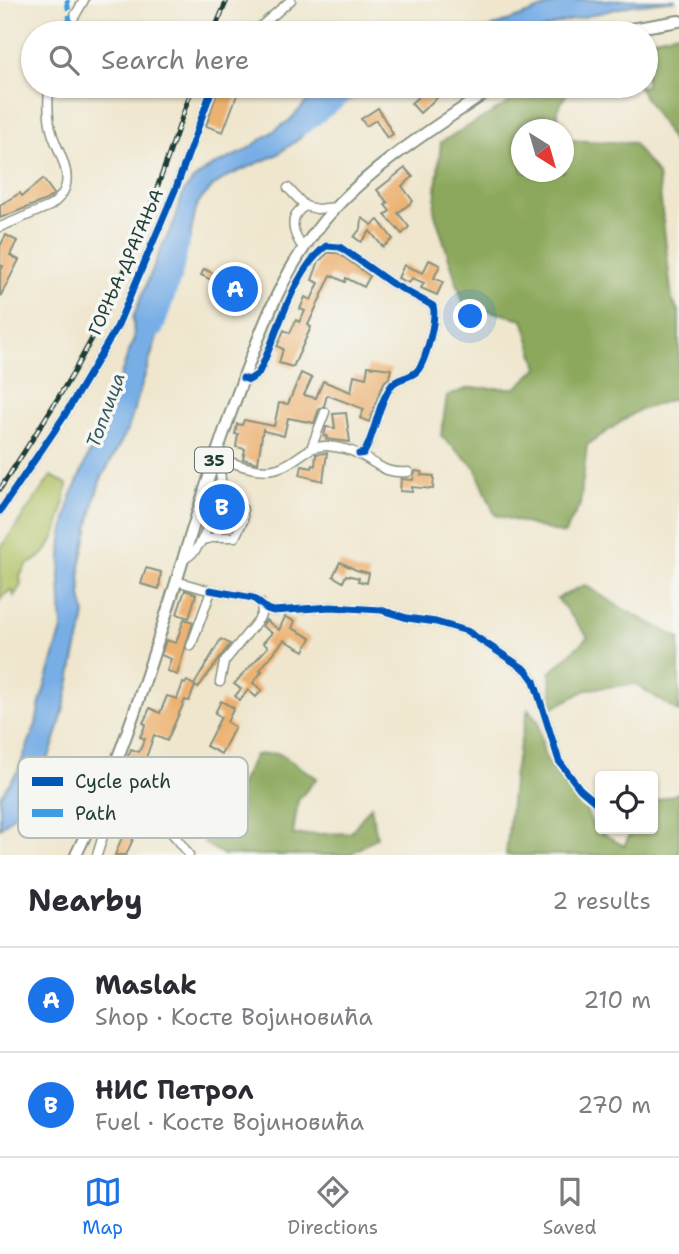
<!DOCTYPE html>
<html lang="en">
<head>
<meta charset="utf-8">
<style>
	:root { --surface:#fff; --page:#f7f7f7; --text:#2b2b33; --muted:#7c7c81; --line:#e1e1e2; --accent:#1a73e8 }
	body { margin:0; font-family:"Shantell Sans",sans-serif; background:var(--page); color:var(--text) }
	.controls { position:absolute; right:21px; bottom:21px; display:grid; overflow:hidden; border-radius:7px; box-shadow:0 2px 5px #0004 }
	.controls button { width:63px; height:63px; display:grid; place-items:center; padding:0; border:0; border-bottom:2px solid var(--line); background:var(--surface); color:var(--text); font:35px sans-serif }
	.compass { position:absolute; left:511px; top:119px; width:63px; height:63px; border-radius:50%; background:var(--surface); box-shadow:0 2px 5px #0004; rotate:143deg }
	.you { position:absolute; left:471px; top:317px; width:24px; height:24px; margin:-18px; border:5px solid #fff; border-radius:50%; background:#1a73e8; box-shadow:0 0 0 10px #1a73e833 }
	.badge { display:grid; place-items:center; width:46px; height:46px; border-radius:50%; background:var(--accent); color:#fff; font-size:23px; font-weight:700 }
	.pin { position:absolute; translate:-50% -50%; border:4px solid #fff; box-shadow:0 2px 7px #0006 }
	.list { margin:0; padding:0; list-style:none }
	h2 { display:flex; justify-content:space-between; align-items:center; height:91px; margin:0; padding:0 28px; font-size:30px }
	h2 small { font-size:23px; font-weight:400; color:var(--muted) }
	.list li { display:grid; grid-template-columns:46px 1fr auto; gap:21px; align-items:center; box-sizing:border-box; height:105px; padding:0 28px; border-top:2px solid var(--line) }
	.list b { display:block; font-size:26px; white-space:nowrap }
	.list p { margin:0; font-size:23px; white-space:nowrap; color:var(--muted) }
	.list em { font-size:23px; font-style:normal; color:var(--muted) }
	.icon { flex:none; width:38px; height:38px; fill:none; stroke:currentColor; stroke-width:2; stroke-linecap:round; stroke-linejoin:round }
	.map { position:relative; flex:none; width:679px; height:855px; overflow:hidden }
	.search { position:absolute; background:var(--surface); box-shadow:0 2px 5px #0004; left:21px; right:21px; top:21px; height:77px; display:flex; align-items:center; gap:18px; box-sizing:border-box; padding:0 24px; border-radius:38px; color:var(--muted); font-size:26px }
	.sheet { height:301px; background:var(--surface) }
	nav { display:flex; justify-content:space-around; align-items:center; box-sizing:border-box; height:98px; border-top:2px solid var(--line); background:var(--surface); font-size:19px; color:var(--muted) }
	nav a { display:grid; justify-items:center; gap:4px }
	nav .on { color:var(--accent) }
	.map>svg:first-child { display:block }
	.green { fill:#b1c266; stroke:#68804d; stroke-width:2 }
	.forest { fill:#8ca85b; stroke:#567248; stroke-width:2 }
	.water { fill:#78aee6; stroke:#4c768d; stroke-width:2 }
	.lines { fill:none; stroke-linecap:round; stroke-linejoin:round }
	.river { stroke:#78aee6; stroke-width:14 }
	.building { fill:#edb170 }
	.minor-casing { stroke:#879280; stroke-width:11 }
	.major-casing { stroke:#879280; stroke-width:14 }
	.minor { stroke:#fff; stroke-width:8 }
	.major { stroke:#fff; stroke-width:10 }
	.rail-casing { stroke:#1f3d34; stroke-width:5 }
	.rail { stroke:#f6f6f2; stroke-width:2.5; stroke-dasharray:8; stroke-linecap:butt }
	.quiet { stroke:#3c9ee2; stroke-width:5; stroke-dasharray:10 5; stroke-linecap:butt }
	.cycleway-casing { stroke:#f6f6f2; stroke-width:11 }
	.cycleway { stroke:#0057b8; stroke-width:7 }
	.labels { text-anchor:middle; stroke-width:7; stroke-linejoin:round; paint-order:stroke }
	.shield { fill:#f6f6f2; stroke:#60746d; stroke-width:2 }
	.shield-label { font-size:16px; font-weight:bold; fill:#1f3d34 }
	.street-label { font-size:18px; fill:#1f3d34; stroke:#f6f6f2 }
	.water-label { font-size:19px; font-style:italic; fill:#355960; stroke:#f6f6f2 }
	.key { fill:#f6f6f2; stroke:#b6beb9; stroke-width:2 }
	.key-label { font-size:19px; fill:#1f3d34 }
</style>
</head>
<body>
<div class="map">
<svg width="679" height="855" viewBox="0 0 679 855">
	<rect width="100%" height="100%" fill="#f6f6f2"/>
	<filter id="ink" filterUnits="userSpaceOnUse"><feTurbulence type="fractalNoise" baseFrequency=".0143" numOctaves="2"/><feDisplacementMap in="SourceGraphic" scale="14" xChannelSelector="R" yChannelSelector="G"/><feConvolveMatrix kernelMatrix="1 2 1 2 8 2 1 2 1" color-interpolation-filters="sRGB"/></filter>
	<filter id="wash" filterUnits="userSpaceOnUse"><feTurbulence type="fractalNoise" baseFrequency=".00686" numOctaves="4" result="noise"/><feDisplacementMap in="SourceGraphic" scale="28" xChannelSelector="R" yChannelSelector="G"/><feGaussianBlur stdDeviation="1.57" result="paint"/><feColorMatrix in="noise" values="0 0 0 0 0 0 0 0 0 0 0 0 0 0 0 0 0 1.4 0 .05"/><feComposite in="paint" operator="in"/></filter>
	<g filter="url(#wash)">
		<rect width="100%" height="100%" fill="#efe6cd"/>
		<path class="green" d="M 51,476 L 67,484 C 63,511 57,555 27,564 L 20,576 L 21,585 L 14,596 L 12,589 L 3,596 L 0,601 L 0,549 Z"/>
		<g class="forest">
			<polygon points="679,33 679,151 638,86 646,86 646,62 653,38"/>
			<polygon points="530,86 571,86 558,109 558,129 522,130 522,172 564,172 564,140 633,143 658,175 672,300 679,312 679,397 637,411 587,445 580,505 564,534 495,515 475,467 441,436 447,396 469,388 516,388 538,368 523,319 464,305 434,211 441,142 505,105"/>
			<polygon points="585,585 621,608 679,638 679,712 635,684 588,689 553,708 550,673 588,637 557,598"/>
			<polygon points="528,709 538,721 544,755 557,777 578,793 594,828 624,846 633,829 653,829 653,802 679,793 679,855 506,855 514,772"/>
			<polygon points="278,753 317,778 298,800 293,835 350,833 371,806 377,837 349,855 224,855 204,843 230,806 255,755"/>
		</g>
		<g class="water">
			<polygon points="564,0 676,0 632,5 556,24 534,33 476,33"/>
			<path d="M 322,86 L 358,86 L 347,90 L 328,104 L 299,139 L 276,155 L 228,176 L 213,186 L 197,204 L 188,246 L 177,258 L 170,279 L 162,307 L 160,327 L 128,429 L 100,481 L 95,498 L 80,566 L 81,596 L 85,614 C 83,628 78,642 75,656 C 63,716 50,787 0,828 L 0,796 L 18,771 L 36,724 L 40,703 L 62,629 L 60,577 L 62,538 L 71,497 L 112,399 L 134,338 L 133,318 L 160,251 L 175,220 L 183,193 L 193,180 L 210,167 L 243,152 L 290,120 Z"/>
		</g>
		<g class="lines">
			<g class="river">
				<polyline points="304,127 358,86"/>
				<polyline points="156,330 175,276 183,239"/>
			</g>
		</g>
		<g id="blocks">
			<g class="building">
				<polygon points="219,86 240,87 223,132 206,126"/>
				<polygon points="431,86 440,95 420,113 411,103"/>
				<polygon points="378,108 393,134 387,138 376,120 366,126 361,119"/>
				<polygon points="405,168 413,177 402,186 413,201 398,213 409,227 402,234 385,215 390,211 385,205 388,203 377,190"/>
				<polygon points="43,179 54,194 46,200 0,218 0,205 20,193 22,196"/>
				<polygon points="362,218 372,225 378,220 393,239 383,247 370,231 361,242 354,237 361,228"/>
				<polygon points="6,235 17,241 10,255 19,260 0,297 0,273 3,266 0,265 0,246"/>
				<polygon points="328,253 338,253 370,276 364,287 346,278 345,282 331,275 308,325 311,327 293,367 279,363 283,349 277,346 284,330 290,333 296,320 299,322 305,311 300,309 305,297 311,300 317,287 319,283 312,280 319,261"/>
				<polygon points="429,260 440,265 434,278 443,282 437,295 421,288 424,283 412,278 409,283 398,278 404,265 423,273"/>
				<polygon points="204,269 217,275 220,269 252,284 249,290 255,294 250,304 244,300 242,303 221,293 224,286 201,275"/>
				<polygon points="368,366 391,369 389,378 385,381 380,391 369,422 360,418 364,409 327,395 324,406 319,409 314,423 288,418 284,436 264,431 263,428 258,463 243,459 245,449 236,447 238,434 235,434 237,424 242,425 244,420 274,426 279,403 288,404 301,373 312,378 304,395 316,398 323,381 351,392 354,375 366,378"/>
				<polygon points="346,413 350,442 326,439 327,436 324,436 326,427 335,428 333,414"/>
				<polygon points="327,453 323,481 300,475 302,466 312,468 312,465 315,466 316,454"/>
				<polygon points="415,471 422,472 421,475 434,476 433,489 412,487 412,492 400,491 401,479 413,480"/>
				<polygon points="340,562 356,570 369,573 367,583 358,581 359,578 346,575 343,582 333,576"/>
				<polygon points="146,568 161,572 159,589 141,584"/>
				<polygon points="185,590 196,594 189,618 177,614"/>
				<polygon points="285,617 295,621 292,628 311,638 304,651 284,640 260,670 262,671 253,683 262,690 256,697 248,690 240,700 235,696 241,689 234,684 268,647 263,643 272,633 262,626 266,620 279,630"/>
				<polygon points="184,619 193,622 177,675 167,671 171,659 161,655 166,640 176,643"/>
				<polygon points="221,639 230,644 198,688 195,686 189,701 185,700 167,741 154,735 141,772 134,769 125,789 115,787 131,749 139,752 145,739 140,737 146,724 143,723 150,708 160,713 167,696 177,699 183,683 185,684 187,681 194,685"/>
				<polygon points="221,701 234,708 227,722 235,727 221,754 206,746 221,717 215,713"/>
				<polygon points="131,814 141,818 132,836 134,837 126,855 115,855"/>
			</g>
		</g>
	</g>
	<g filter="url(#ink)">
		<use href="#blocks" fill-opacity="0" stroke="#879280" stroke-width="2"/>
		<g class="lines">
			<defs>
				<g id="minor">
					<polyline points="65,33 84,0"/>
					<polyline points="253,33 291,0"/>
					<polyline points="288,188 305,206"/>
					<path d="M 0,227 L 50,206 C 80,185 62,161 53,136 C 48,121 47,101 50,86"/>
					<path d="M 303,248 C 293,234 287,217 305,206 L 317,209 L 336,207"/>
					<path d="M 243,378 L 249,380 L 258,374 C 277,337 292,272 326,246 L 340,247 L 391,283 L 428,303 L 433,306 C 437,318 426,360 418,370 C 411,379 397,377 391,386 C 377,406 376,432 364,453 L 359,454"/>
					<polyline points="312,446 325,412"/>
					<path d="M 215,456 C 235,464 262,476 283,466 C 300,459 307,445 327,446 C 337,447 349,449 358,454 C 379,464 383,474 408,472"/>
					<polyline points="0,511 63,418 117,327 176,188 213,86"/>
					<polyline points="216,537 235,537 243,521 243,509 226,499"/>
					<polyline points="202,540 216,537 223,512"/>
					<path d="M 183,560 C 209,547 212,505 221,480 L 220,471 L 213,464"/>
					<polyline points="176,581 211,591 191,646"/>
					<polyline points="210,590 253,598 267,609 273,611 331,607 381,610 407,618 436,622 467,631 526,670 534,681 559,761 580,789 600,806"/>
					<polyline points="220,682 224,662 259,619 262,612 261,603"/>
					<path d="M 103,795 C 112,797 119,795 126,796 C 144,801 179,839 189,855"/>
					<polyline points="97,855 115,798"/>
				</g>
				<g id="major">
					<polyline points="607,33 679,21"/>
					<path d="M 76,855 C 145,714 178,559 231,412 C 258,338 282,264 336,207 C 379,161 444,121 496,86"/>
				</g>
			</defs>
			<use href="#minor" class="minor-casing"/>
			<use href="#major" class="major-casing"/>
			<use href="#minor" class="minor"/>
			<use href="#major" class="major"/>
			<defs>
				<g id="rail">
					<polyline points="213,33 227,0"/>
					<path d="M 0,489 C 41,426 82,364 113,296 C 145,228 168,156 193,86"/>
				</g>
			</defs>
			<use href="#rail" class="rail-casing"/>
			<use href="#rail" class="rail"/>
			<polyline class="quiet" points="67,0 70,22"/>
			<defs>
				<g id="cycleway">
					<path d="M 243,378 L 249,380 L 258,374 C 277,337 292,272 326,246 L 340,247 L 391,283 L 428,303 L 433,306 C 437,318 426,360 418,370 C 411,379 397,377 391,386 C 377,406 376,432 364,453 L 359,454"/>
					<polyline points="0,511 63,418 117,327 176,188 213,86"/>
					<polyline points="210,590 253,598 267,609 273,611 331,607 381,610 407,618 436,622 467,631 526,670 534,681 559,761 580,789 600,806"/>
				</g>
			</defs>
			<use href="#cycleway" class="cycleway-casing"/>
			<use href="#cycleway" class="cycleway"/>
		</g>
	</g>
	<g class="labels">
		<rect class="shield" x="195" y="447.5" width="38" height="25" rx="5"/>
		<g class="shield-label">
			<text x="214" y="466">35</text>
		</g>
		<g class="street-label">
			<text transform="translate(126 262) rotate(-66)" y="6">ГОРЊА ДРАГАЊА</text>
		</g>
		<g class="water-label">
			<text transform="translate(105 410) rotate(-70)" y="7">Топлица</text>
		</g>
	</g>
	<rect x="18" y="757" width="230" height="81" rx="10" class="key"/>
	<rect x="32" y="777" width="31" height="9" fill="#0057b8"/>
	<rect x="32" y="809" width="31" height="8" fill="#3c9ee2"/>
	<g class="key-label">
		<text x="75" y="788">Cycle path</text>
		<text x="75" y="820">Path</text>
	</g>
</svg>
<div class="controls">
<button><svg class="icon" aria-label="locate" viewBox="0 0 24 24"><circle cx="12" cy="12" r="6"/><path d="M12 2v4M12 18v4M2 12h4M18 12h4"/></svg></button>
</div>
<svg class="compass" viewBox="-18 -18 36 36"><path d="M0-13l5 13h-10z" fill="#e53935"/><path d="M0 13l5-13h-10z" fill="#7c7c81"/></svg>
<div class="you"></div>
<div class="pin badge" style="left:235px;top:289px">A</div>
<div class="pin badge" style="left:222px;top:507px">B</div>
<div class="search"><svg class="icon" aria-label="search" viewBox="0 0 24 24"><circle cx="10" cy="10" r="6"/><path d="M15 15l6 6"/></svg>Search here</div>
</div>
<section class="sheet">
<h2>Nearby<small>2 results</small></h2>
<ul class="list">
<li><span class="badge">A</span><div><b>Maslak</b><p>Shop · Косте Војиновића</p></div><em>210 m</em></li>
<li><span class="badge">B</span><div><b>НИС Петрол</b><p>Fuel · Косте Војиновића</p></div><em>270 m</em></li>
</ul>
</section>
<nav>
<a class="on"><svg class="icon" aria-label="map" viewBox="0 0 24 24"><path d="M3 6l6-2 6 2 6-2v14l-6 2-6-2-6 2zM9 4v14M15 6v14"/></svg>Map</a>
<a><svg class="icon" aria-label="directions" viewBox="0 0 24 24"><path d="M12 3l9 9-9 9-9-9zM9 14v-3h6M13 9l2 2-2 2"/></svg>Directions</a>
<a><svg class="icon" aria-label="saved" viewBox="0 0 24 24"><path d="M7 4h10v16l-5-4-5 4z"/></svg>Saved</a>
</nav>
</body>
</html>
